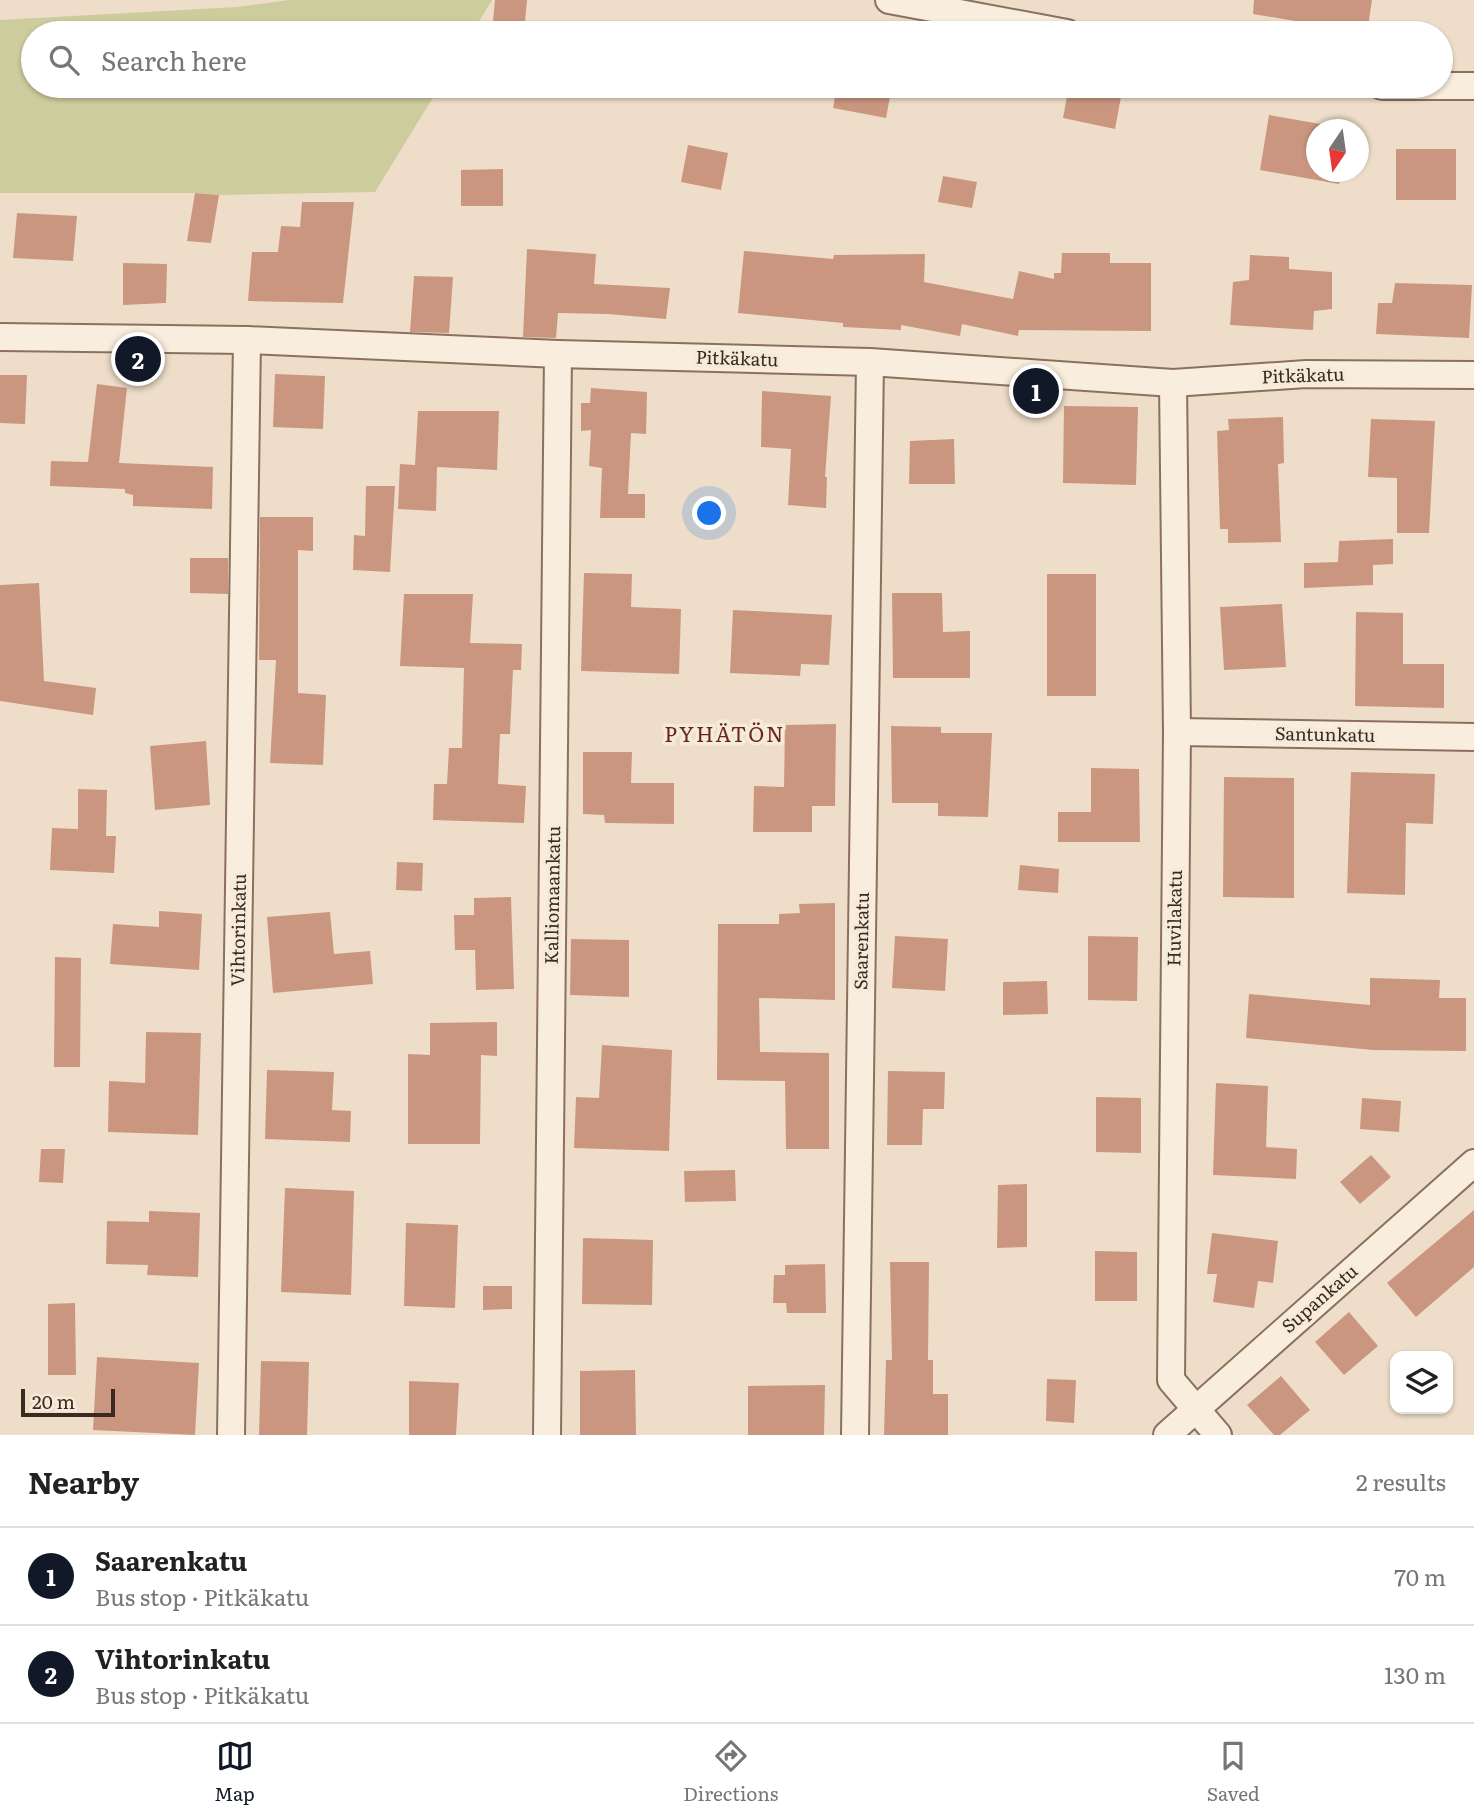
<!DOCTYPE html>
<html lang="en">
<head>
<meta charset="utf-8">
<style>
	:root { --surface:#fff; --page:#f6f6f6; --text:#222; --muted:#767676; --line:#e0e0e0; --accent:#111827 }
	body { margin:0; font-family:Literata,serif; background:var(--page); color:var(--text) }
	.controls { position:absolute; right:21px; bottom:21px; display:grid; overflow:hidden; border-radius:14px; box-shadow:0 2px 5px #0004 }
	.controls button { width:63px; height:63px; display:grid; place-items:center; padding:0; border:0; border-bottom:2px solid var(--line); background:var(--surface); color:var(--text); font:35px sans-serif }
	.compass { position:absolute; left:1306px; top:119px; width:63px; height:63px; border-radius:50%; background:var(--surface); box-shadow:0 2px 5px #0004; rotate:193deg }
	.scale { position:absolute; left:21px; bottom:18px; width:94px; box-sizing:border-box; padding-left:7px; border:4px solid #3b2a21; border-top:0; font-size:19px; line-height:24px; white-space:nowrap; color:#3b2a21; -webkit-text-stroke:5px #f6ead9; paint-order:stroke }
	.you { position:absolute; left:710px; top:514px; width:24px; height:24px; margin:-18px; border:5px solid #fff; border-radius:50%; background:#1a73e8; box-shadow:0 0 0 10px #1a73e833 }
	.badge { display:grid; place-items:center; width:46px; height:46px; border-radius:50%; background:var(--accent); color:#fff; font-size:23px; font-weight:700 }
	.pin { position:absolute; translate:-50% -50%; border:4px solid #fff; box-shadow:0 2px 7px #0006 }
	.list { margin:0; padding:0; list-style:none }
	h2 { display:flex; justify-content:space-between; align-items:center; height:91px; margin:0; padding:0 28px; font-size:30px }
	h2 small { font-size:23px; font-weight:400; color:var(--muted) }
	.list li { display:grid; grid-template-columns:46px 1fr auto; gap:21px; align-items:center; box-sizing:border-box; height:98px; padding:0 28px; border-top:2px solid var(--line) }
	.list b { display:block; font-size:26px; white-space:nowrap }
	.list p { margin:0; font-size:23px; white-space:nowrap; color:var(--muted) }
	.list em { font-size:23px; font-style:normal; color:var(--muted) }
	.icon { flex:none; width:38px; height:38px; fill:none; stroke:currentColor; stroke-width:2; stroke-linecap:round; stroke-linejoin:round }
	.map { position:relative; flex:none; width:1474px; height:1435px; overflow:hidden }
	.search { position:absolute; background:var(--surface); box-shadow:0 2px 5px #0004; left:21px; right:21px; top:21px; height:77px; display:flex; align-items:center; gap:18px; box-sizing:border-box; padding:0 24px; border-radius:38px; color:var(--muted); font-size:26px }
	.sheet { height:287px; background:var(--surface) }
	nav { display:flex; justify-content:space-around; align-items:center; box-sizing:border-box; height:98px; border-top:2px solid var(--line); background:var(--surface); font-size:19px; color:var(--muted) }
	nav a { display:grid; justify-items:center; gap:4px }
	nav .on { color:var(--accent) }
	.map>svg:first-child { display:block }
	.green { fill:#cdcc9d }
	.building { fill:#cb9680 }
	.lines { fill:none; stroke-linecap:round; stroke-linejoin:round }
	.street-casing { stroke:#8b705e; stroke-width:30 }
	.street { stroke:#f9eddd; stroke-width:26 }
	.labels { text-anchor:middle; stroke-width:7; stroke-linejoin:round; paint-order:stroke }
	.street-label { font-size:18px; fill:#3b2a21; stroke:#f6ead9 }
	.quarter-label { font-size:21px; letter-spacing:2px; fill:#672721; stroke:#f6ead9 }
</style>
</head>
<body>
<div class="map">
<svg width="1474" height="1435" viewBox="0 0 1474 1435">
	<rect width="100%" height="100%" fill="#eedec9"/>
	<polygon class="green" points="289,0 492,0 472,33 33,33 33,86 440,86 375,192 219,195 195,193 0,193 0,20 237,7"/>
	<g class="building">
		<polygon points="495,0 527,0 524,33 492,31"/>
		<polygon points="1254,0 1372,0 1367,33 1253,14"/>
		<polygon points="837,86 892,86 886,118 833,108"/>
		<polygon points="1069,86 1123,86 1115,129 1063,118"/>
		<polygon points="1269,115 1349,129 1317,130 1317,172 1342,172 1339,184 1260,170"/>
		<polygon points="688,145 728,153 721,190 681,182"/>
		<rect x="1396" y="149" width="60" height="51"/>
		<polygon points="503,169 503,206 461,206 461,170"/>
		<polygon points="943,176 977,182 972,208 938,202"/>
		<polygon points="195,193 219,195 211,243 187,241"/>
		<polygon points="302,202 354,202 343,303 248,301 252,252 278,252 281,226 300,227"/>
		<polygon points="17,213 77,216 73,261 13,258"/>
		<polygon points="527,249 596,254 594,284 670,288 666,319 608,314 558,313 556,338 523,337"/>
		<polygon points="744,251 833,259 834,255 925,254 924,282 1013,299 1019,271 1054,279 1054,273 1061,273 1062,253 1110,253 1110,263 1151,263 1151,331 1019,330 1018,336 962,324 960,336 901,325 901,330 843,327 843,323 738,313"/>
		<polygon points="1250,255 1289,257 1289,269 1332,272 1332,309 1314,311 1313,330 1230,325 1233,282 1249,280"/>
		<polygon points="123,263 167,264 166,303 123,305"/>
		<polygon points="414,276 453,277 449,333 410,332"/>
		<polygon points="1395,283 1472,285 1469,338 1376,334 1378,303 1392,303"/>
		<polygon points="275,374 325,376 323,429 273,427"/>
		<polygon points="0,375 27,375 25,424 0,423"/>
		<polygon points="97,384 127,388 119,463 213,467 212,509 133,506 133,495 125,493 125,489 50,486 51,461 88,462"/>
		<polygon points="591,388 647,392 646,434 631,433 628,494 645,494 645,518 600,518 602,468 589,466 591,430 581,431 581,403 590,403"/>
		<polygon points="762,391 831,396 825,477 827,477 826,508 788,505 791,449 761,447"/>
		<polygon points="1064,406 1138,407 1136,485 1063,483"/>
		<polygon points="418,411 499,411 497,470 437,467 436,511 398,509 400,464 415,465"/>
		<polygon points="1283,417 1284,463 1278,464 1281,542 1228,543 1228,529 1220,529 1217,431 1229,430 1228,419"/>
		<polygon points="1371,419 1435,421 1429,533 1397,533 1397,478 1368,477"/>
		<polygon points="954,439 955,484 909,484 910,441"/>
		<polygon points="366,486 395,486 390,572 353,570 354,535 365,536"/>
		<polygon points="260,517 313,517 313,551 298,550 298,693 326,695 323,765 270,763 276,660 259,660"/>
		<polygon points="1393,539 1393,564 1373,565 1373,585 1304,588 1304,563 1338,562 1339,541"/>
		<polygon points="190,558 228,558 228,594 190,593"/>
		<polygon points="584,573 632,574 631,607 681,609 679,674 581,671"/>
		<rect x="1047" y="574" width="49" height="122"/>
		<polygon points="39,583 44,681 96,688 93,715 0,701 0,585"/>
		<polygon points="892,593 942,593 943,632 970,631 970,678 893,678"/>
		<polygon points="404,594 473,594 470,643 522,644 521,670 513,670 510,734 500,734 498,784 526,786 524,823 433,820 434,784 447,784 449,748 462,748 464,668 400,666"/>
		<polygon points="1282,604 1286,667 1224,670 1220,607"/>
		<polygon points="733,610 832,615 829,665 801,664 800,676 730,673"/>
		<polygon points="1356,612 1403,613 1403,664 1444,664 1444,708 1355,706"/>
		<polygon points="836,724 835,806 812,806 812,832 753,832 754,786 784,787 785,725"/>
		<polygon points="891,726 941,727 941,733 992,733 988,817 938,816 938,803 892,803"/>
		<polygon points="206,741 210,805 155,810 150,746"/>
		<polygon points="583,752 632,752 631,783 674,783 674,824 605,823 604,815 583,814"/>
		<polygon points="1091,768 1139,769 1140,842 1058,842 1058,812 1091,812"/>
		<polygon points="1351,772 1435,774 1433,824 1406,823 1405,895 1347,893"/>
		<polygon points="1224,777 1294,778 1294,898 1223,897"/>
		<polygon points="78,789 107,790 106,836 116,836 114,873 50,870 52,828 78,829"/>
		<polygon points="397,862 423,863 422,891 396,890"/>
		<polygon points="1020,865 1059,869 1058,893 1018,890"/>
		<polygon points="511,897 514,989 476,990 475,950 455,950 454,915 474,915 474,898"/>
		<polygon points="835,903 835,1000 759,998 760,1052 829,1053 829,1149 786,1149 785,1081 717,1080 718,924 779,924 779,914 800,913 799,904"/>
		<polygon points="159,911 202,914 199,970 110,964 113,924 159,927"/>
		<polygon points="330,912 334,954 370,951 373,984 273,993 267,917"/>
		<polygon points="895,936 948,939 945,991 892,988"/>
		<polygon points="1088,936 1138,937 1137,1001 1088,1000"/>
		<polygon points="571,939 629,940 629,997 570,995"/>
		<polygon points="55,957 81,958 80,1067 54,1067"/>
		<polygon points="1370,978 1440,980 1439,998 1466,998 1466,1051 1373,1050 1246,1038 1249,994 1370,1005"/>
		<polygon points="1047,981 1048,1014 1003,1015 1003,982"/>
		<polygon points="497,1022 497,1056 481,1055 480,1144 408,1144 408,1054 430,1055 430,1023"/>
		<polygon points="146,1032 201,1033 198,1135 108,1132 109,1081 145,1083"/>
		<polygon points="602,1045 672,1050 669,1151 574,1148 576,1097 599,1098"/>
		<polygon points="267,1070 334,1072 332,1110 351,1111 350,1142 265,1139"/>
		<polygon points="888,1071 945,1072 944,1109 923,1109 922,1145 887,1145"/>
		<polygon points="1216,1083 1268,1086 1266,1147 1297,1149 1296,1179 1213,1175"/>
		<polygon points="1096,1097 1141,1098 1141,1153 1096,1152"/>
		<polygon points="1362,1098 1401,1101 1399,1132 1360,1129"/>
		<polygon points="41,1149 65,1149 63,1183 39,1182"/>
		<polygon points="1371,1155 1391,1177 1360,1204 1340,1182"/>
		<polygon points="735,1170 736,1201 685,1202 684,1171"/>
		<polygon points="1027,1184 1027,1247 997,1248 998,1185"/>
		<polygon points="285,1188 354,1191 351,1295 281,1292"/>
		<polygon points="1474,1210 1474,1267 1416,1317 1387,1283"/>
		<polygon points="149,1211 200,1213 198,1277 147,1275 148,1265 106,1264 107,1221 149,1222"/>
		<polygon points="406,1223 458,1225 455,1308 404,1306"/>
		<polygon points="1212,1233 1278,1241 1273,1283 1258,1281 1254,1308 1213,1302 1217,1274 1207,1274"/>
		<polygon points="583,1238 653,1240 652,1305 582,1304"/>
		<polygon points="1095,1251 1137,1252 1137,1301 1095,1301"/>
		<polygon points="890,1262 929,1262 928,1360 933,1360 933,1394 948,1394 948,1435 884,1435 886,1360 892,1360"/>
		<polygon points="825,1264 826,1313 787,1313 786,1303 773,1303 774,1275 785,1275 785,1265"/>
		<polygon points="483,1286 512,1286 512,1309 483,1310"/>
		<polygon points="75,1303 76,1375 48,1375 48,1304"/>
		<polygon points="1349,1312 1378,1346 1344,1375 1315,1342"/>
		<polygon points="97,1357 199,1363 195,1435 93,1430"/>
		<polygon points="261,1361 309,1362 307,1435 259,1435"/>
		<polygon points="635,1370 636,1435 580,1435 580,1371"/>
		<polygon points="1281,1376 1310,1410 1280,1435 1274,1435 1247,1405"/>
		<polygon points="1047,1379 1076,1380 1074,1423 1046,1421"/>
		<polygon points="409,1381 459,1383 456,1435 409,1435"/>
		<polygon points="825,1385 824,1435 748,1435 748,1386"/>
	</g>
	<g class="lines">
		<defs>
			<g id="street">
				<polyline points="889,0 1067,33"/>
				<polyline points="1382,86 1474,86"/>
				<polyline points="0,337 247,340 558,354 870,362 1173,383 1306,374 1474,375"/>
				<polyline points="1173,383 1177,732 1171,1380 1218,1435"/>
				<polyline points="1177,732 1474,737"/>
				<polyline points="231,1435 247,340"/>
				<polyline points="547,1435 558,354"/>
				<polyline points="855,1435 870,362"/>
				<polyline points="1167,1435 1474,1163"/>
			</g>
		</defs>
		<use href="#street" class="street-casing"/>
		<use href="#street" class="street"/>
	</g>
	<g class="labels">
		<g class="street-label">
			<text transform="translate(737 359) rotate(2)" y="6">Pitkäkatu</text>
			<text transform="translate(1303 376) rotate(-2)" y="6">Pitkäkatu</text>
			<text transform="translate(1325 735) rotate(1)" y="6">Santunkatu</text>
			<text transform="translate(553 895) rotate(-89)" y="6">Kalliomaankatu</text>
			<text transform="translate(1175 918) rotate(-89)" y="6">Huvilakatu</text>
			<text transform="translate(239 930) rotate(-89)" y="6">Vihtorinkatu</text>
			<text transform="translate(862 941) rotate(-89)" y="6">Saarenkatu</text>
			<text transform="translate(1320 1299) rotate(-41)" y="6">Supankatu</text>
		</g>
		<g class="quarter-label">
			<text x="725" y="742">PYHÄTÖN</text>
		</g>
	</g>
</svg>
<div class="controls">
<button><svg class="icon" aria-label="layers" viewBox="0 0 24 24"><path d="M12 4l9 5-9 5-9-5zM3 14l9 5 9-5"/></svg></button>
</div>
<svg class="compass" viewBox="-18 -18 36 36"><path d="M0-13l5 13h-10z" fill="#e53935"/><path d="M0 13l5-13h-10z" fill="#767676"/></svg>
<div class="scale">20 m</div>
<div class="you"></div>
<div class="pin badge" style="left:1036px;top:391px">1</div>
<div class="pin badge" style="left:138px;top:359px">2</div>
<div class="search"><svg class="icon" aria-label="search" viewBox="0 0 24 24"><circle cx="10" cy="10" r="6"/><path d="M15 15l6 6"/></svg>Search here</div>
</div>
<section class="sheet">
<h2>Nearby<small>2 results</small></h2>
<ul class="list">
<li><span class="badge">1</span><div><b>Saarenkatu</b><p>Bus stop · Pitkäkatu</p></div><em>70 m</em></li>
<li><span class="badge">2</span><div><b>Vihtorinkatu</b><p>Bus stop · Pitkäkatu</p></div><em>130 m</em></li>
</ul>
</section>
<nav>
<a class="on"><svg class="icon" aria-label="map" viewBox="0 0 24 24"><path d="M3 6l6-2 6 2 6-2v14l-6 2-6-2-6 2zM9 4v14M15 6v14"/></svg>Map</a>
<a><svg class="icon" aria-label="directions" viewBox="0 0 24 24"><path d="M12 3l9 9-9 9-9-9zM9 14v-3h6M13 9l2 2-2 2"/></svg>Directions</a>
<a><svg class="icon" aria-label="saved" viewBox="0 0 24 24"><path d="M7 4h10v16l-5-4-5 4z"/></svg>Saved</a>
</nav>
</body>
</html>
